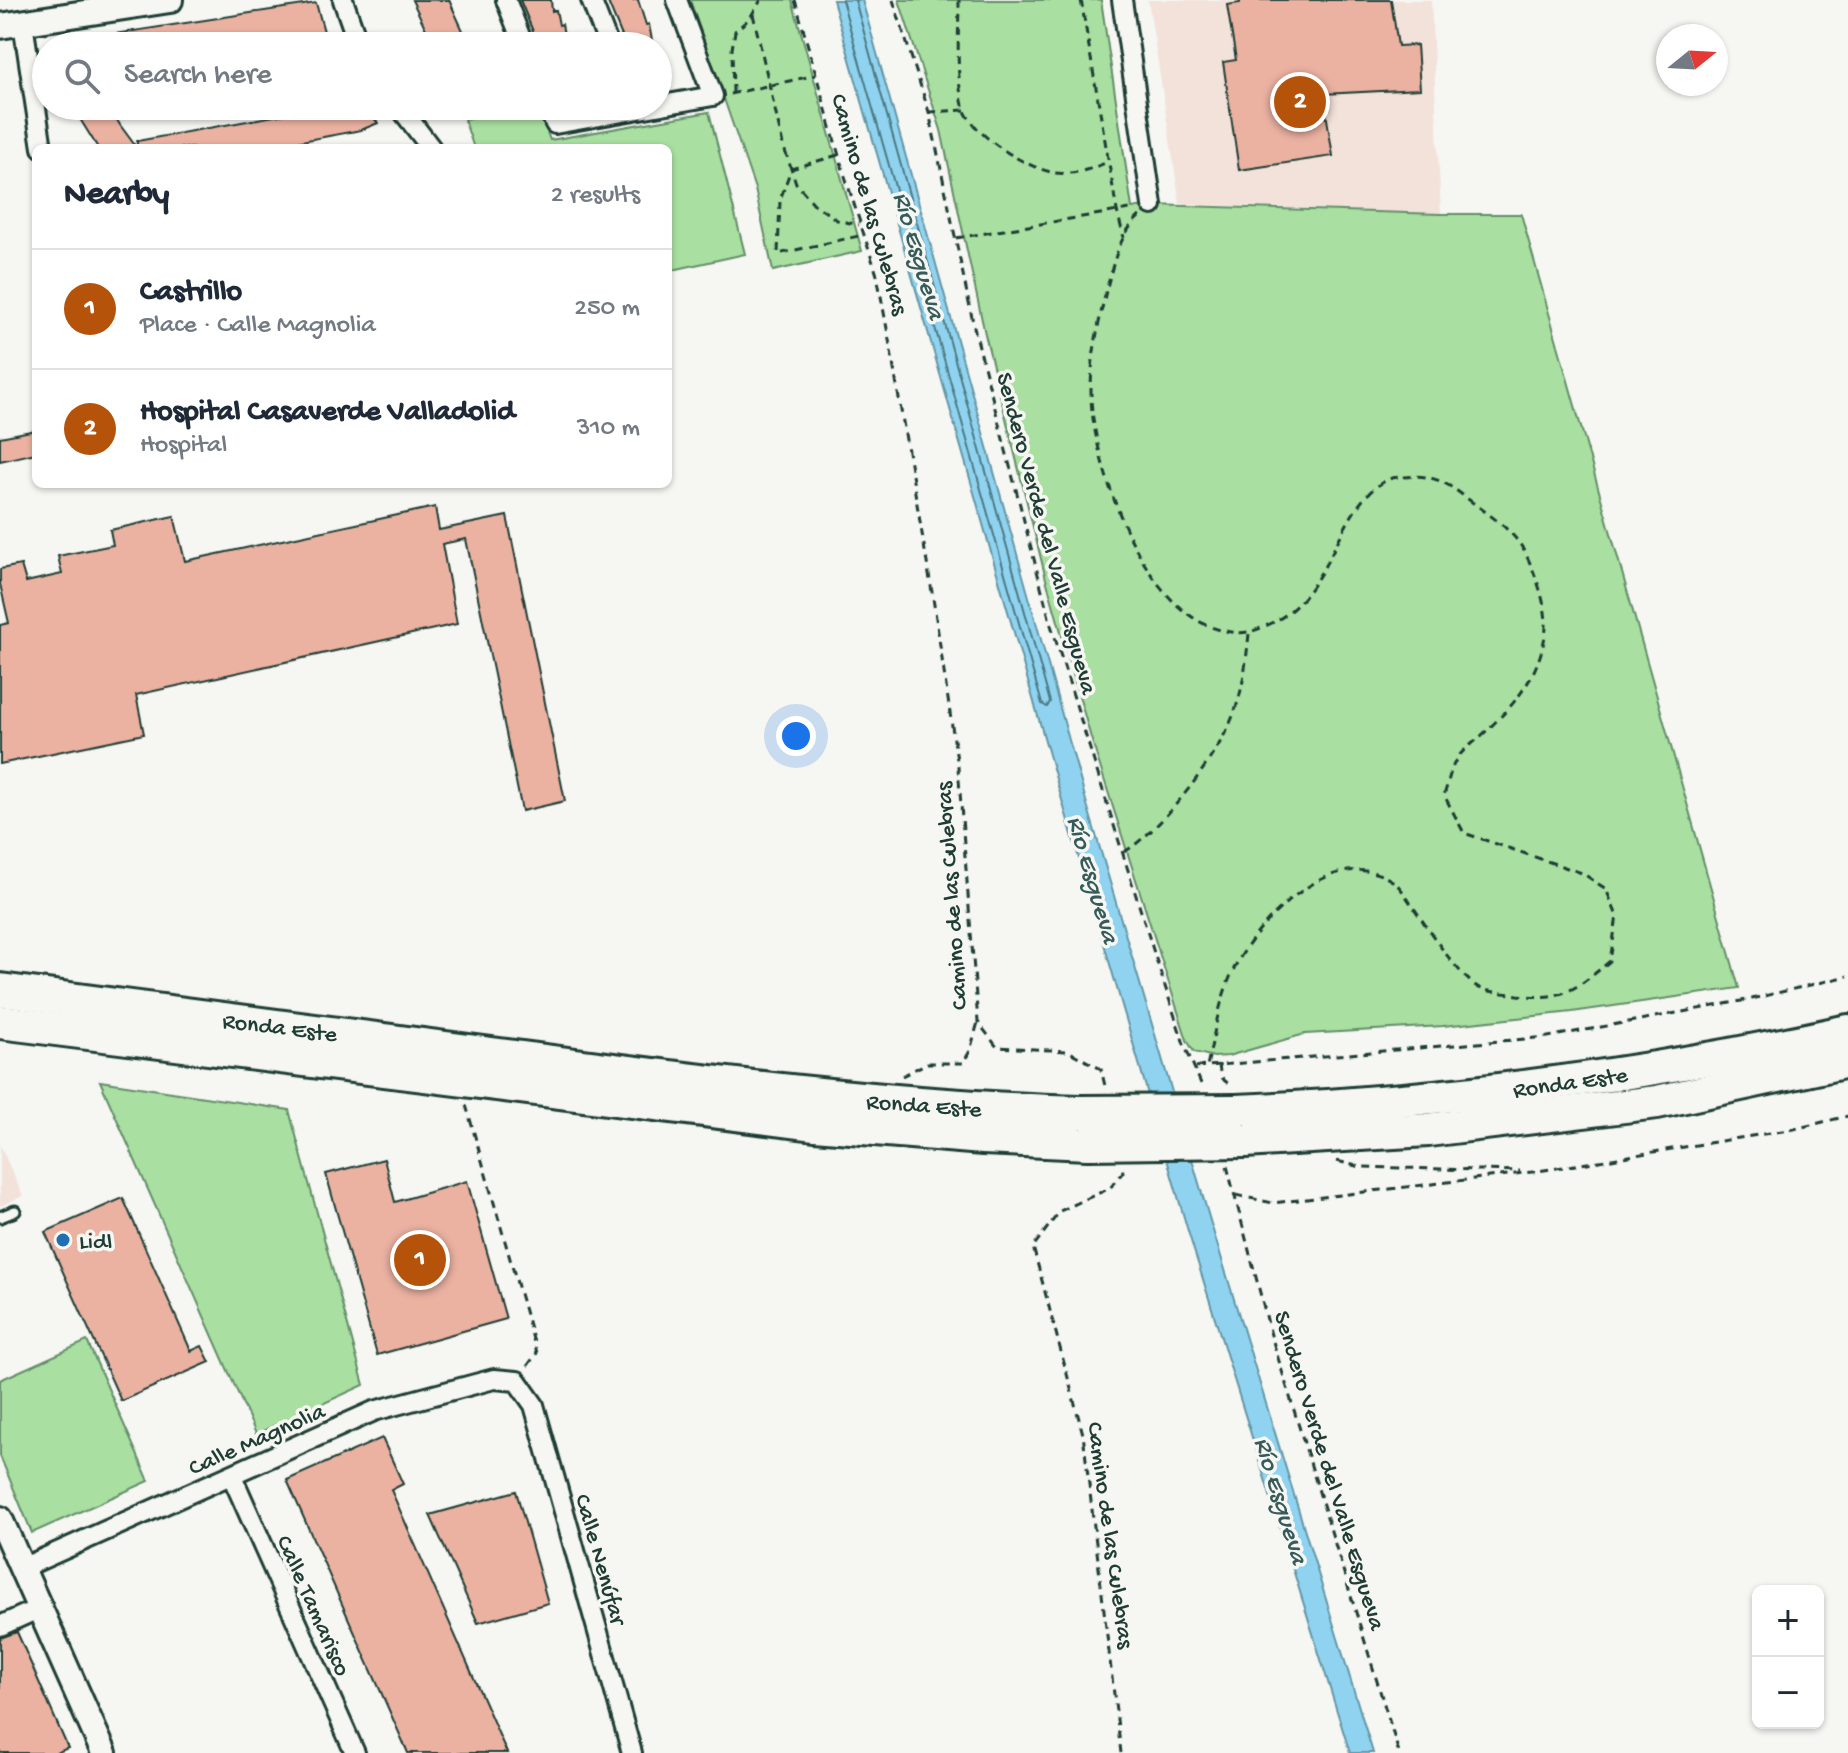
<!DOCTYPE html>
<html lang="en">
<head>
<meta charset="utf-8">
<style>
	:root { --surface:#fff; --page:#f2f2f3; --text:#1f2937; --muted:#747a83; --line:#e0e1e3; --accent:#b45309 }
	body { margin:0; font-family:"Gochi Hand",sans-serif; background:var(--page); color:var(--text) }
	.controls { position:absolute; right:24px; bottom:24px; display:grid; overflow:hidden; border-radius:12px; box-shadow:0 2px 6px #0004 }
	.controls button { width:72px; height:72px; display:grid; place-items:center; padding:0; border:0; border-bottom:2px solid var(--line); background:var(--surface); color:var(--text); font:40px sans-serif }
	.compass { position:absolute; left:1656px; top:24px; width:72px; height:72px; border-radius:50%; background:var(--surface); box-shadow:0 2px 6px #0004; rotate:72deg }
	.you { position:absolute; left:796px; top:736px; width:28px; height:28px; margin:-20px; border:6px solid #fff; border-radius:50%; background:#1a73e8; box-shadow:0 0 0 12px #1a73e833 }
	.badge { display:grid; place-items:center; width:52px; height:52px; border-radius:50%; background:var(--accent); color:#fff; font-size:26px; font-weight:700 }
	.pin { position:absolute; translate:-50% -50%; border:4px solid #fff; box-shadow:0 2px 8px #0006 }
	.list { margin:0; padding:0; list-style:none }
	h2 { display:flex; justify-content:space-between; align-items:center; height:104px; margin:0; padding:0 32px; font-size:34px }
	h2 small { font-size:26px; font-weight:400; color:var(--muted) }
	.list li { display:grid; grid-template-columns:52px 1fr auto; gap:24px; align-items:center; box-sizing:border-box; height:120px; padding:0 32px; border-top:2px solid var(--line) }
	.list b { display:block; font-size:30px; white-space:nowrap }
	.list p { margin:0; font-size:26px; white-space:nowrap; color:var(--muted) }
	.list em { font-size:26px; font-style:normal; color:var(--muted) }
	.icon { flex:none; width:44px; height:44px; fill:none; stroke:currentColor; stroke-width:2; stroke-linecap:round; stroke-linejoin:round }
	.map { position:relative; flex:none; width:1848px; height:1753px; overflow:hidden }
	.search { position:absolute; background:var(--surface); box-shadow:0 2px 6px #0004; left:32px; top:32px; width:640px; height:88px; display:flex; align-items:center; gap:20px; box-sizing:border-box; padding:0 28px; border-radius:44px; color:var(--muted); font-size:30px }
	.panel { position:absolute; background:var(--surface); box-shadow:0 2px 6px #0004; left:32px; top:144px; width:640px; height:344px; border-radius:12px }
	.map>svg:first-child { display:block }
	.built { fill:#f3e2da }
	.green { fill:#a9dfa1; stroke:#648e6a; stroke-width:2 }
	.water { fill:#90d3f1; stroke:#6397a5; stroke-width:2 }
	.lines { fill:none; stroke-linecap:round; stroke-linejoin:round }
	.shore { stroke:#4c7980; stroke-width:2 }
	.building { fill:#ebb2a2; stroke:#1f3d34; stroke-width:2 }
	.service-casing { stroke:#1f3d34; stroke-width:15 }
	.minor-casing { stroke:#1f3d34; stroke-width:24 }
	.tertiary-casing { stroke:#1f3d34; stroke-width:30 }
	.trunk-casing { stroke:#1f3d34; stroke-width:38 }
	.path { stroke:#1f3d34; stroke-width:3; stroke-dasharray:8 6; stroke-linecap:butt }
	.service { stroke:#f6f6f2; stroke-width:9 }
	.minor { stroke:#f6f6f2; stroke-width:18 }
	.tertiary { stroke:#f6f6f2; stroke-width:24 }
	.trunk { stroke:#f6f6f2; stroke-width:32 }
	.trunk-bridge-casing { stroke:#1f3d34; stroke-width:38; stroke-linecap:butt }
	.trunk-bridge { stroke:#f6f6f2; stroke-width:32 }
	.poi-dot { fill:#1f6fb2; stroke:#f6f6f2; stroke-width:3 }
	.labels { text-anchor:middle; stroke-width:7; stroke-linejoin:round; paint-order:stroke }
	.street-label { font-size:24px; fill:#1f3d34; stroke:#f6f6f2 }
	.poi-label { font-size:24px; fill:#1f3d34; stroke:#f6f6f2; text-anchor:start }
	.water-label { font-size:26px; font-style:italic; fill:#365b5a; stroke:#f6f6f2 }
</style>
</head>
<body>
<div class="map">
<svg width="1848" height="1753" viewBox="0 0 1848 1753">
	<rect width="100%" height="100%" fill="#f6f6f2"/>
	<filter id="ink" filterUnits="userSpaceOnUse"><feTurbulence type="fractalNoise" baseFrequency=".0125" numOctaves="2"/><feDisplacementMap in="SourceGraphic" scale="16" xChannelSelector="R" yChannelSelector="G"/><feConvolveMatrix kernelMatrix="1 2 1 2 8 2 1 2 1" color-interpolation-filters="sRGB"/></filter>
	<g filter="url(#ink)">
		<g class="built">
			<polygon points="1148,0 1431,0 1441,214 1180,204"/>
			<polygon points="0,1145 23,1196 0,1206"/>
		</g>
		<g class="green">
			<polygon points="690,0 792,0 862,251 773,271 755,189"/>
			<polygon points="899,0 1101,0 1132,208 1152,205 1441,214 1521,214 1739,988 1572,1012 1443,1026 1305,1034 1228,1056 1214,1057 1194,1052 1187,1040 1091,738 1046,579 985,334 941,130"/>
			<polygon points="530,106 537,106 550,140 709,112 745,254 668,271 668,148 474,148 464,119"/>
			<polygon points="100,1081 289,1110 364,1385 256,1434"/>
			<polygon points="87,1341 149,1481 32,1533 0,1456 0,1380"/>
		</g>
		<polygon class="water" points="833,0 862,0 1088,808 1211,1224 1373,1753 1350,1753 1188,1231 1066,814"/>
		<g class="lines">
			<polyline class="shore" points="842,0 1042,704 1047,707 1050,702 855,0"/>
		</g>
		<g class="building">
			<polygon points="412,0 449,0 470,46 434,46"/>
			<polygon points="520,0 551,0 552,11 556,10 559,25 562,24 566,46 539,46"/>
			<polygon points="607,0 638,0 646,25 649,24 653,46 626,46"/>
			<polygon points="1240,0 1391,0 1398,46 1417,45 1420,89 1323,94 1333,156 1239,170 1223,62 1236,60 1227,5 1240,3"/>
			<polygon points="316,3 328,46 299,46 296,36 230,46 88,46 88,38"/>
			<polygon points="72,106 109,106 120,125 137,148 137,141 329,106 364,106 378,123 361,130 264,148 98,148"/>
			<polygon points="36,430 36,453 0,461 0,437"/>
			<polygon points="435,507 439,530 507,516 565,801 522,811 466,539 442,544 457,624 136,695 144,734 0,764 0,625 9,623 0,584 0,569 21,565 26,582 62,574 58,556 113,545 110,530 174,516 185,561"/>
			<polygon points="384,1159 395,1202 467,1181 506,1319 377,1355 326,1174"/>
			<polygon points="123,1198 191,1351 202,1346 210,1362 121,1401 45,1232"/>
			<polygon points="382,1438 403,1484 391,1490 507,1753 408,1753 287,1480"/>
			<polygon points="516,1491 548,1603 478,1623 430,1515"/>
			<polygon points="17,1632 68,1748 56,1753 0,1753 0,1638"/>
		</g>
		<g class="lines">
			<defs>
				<polyline id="service" points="0,1217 15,1211"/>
				<g id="minor">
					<polyline points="343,0 359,46"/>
					<polyline points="506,0 524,46"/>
					<polyline points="591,0 609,46"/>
					<polyline points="1122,0 1152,205"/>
					<polyline points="23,23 42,148"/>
					<polyline points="399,106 431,148"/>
					<polyline points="547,106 555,124 713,96 677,0"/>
					<polyline points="232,1476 355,1753"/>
					<polyline points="22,1568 374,1411 494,1379 517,1381 534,1405 632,1753"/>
					<polyline points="0,1626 40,1608"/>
				</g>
				<g id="tertiary">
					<polyline points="0,26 170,0"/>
					<polyline points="0,1519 104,1753"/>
				</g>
				<g id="trunk">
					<path d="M 0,990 C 172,1012 344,1035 515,1057 C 703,1082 891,1106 1081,1112"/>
					<polyline points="0,1022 815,1124 983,1138 1088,1143"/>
					<path d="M 1236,1111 C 1444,1102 1645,1076 1848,1031"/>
					<polyline points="1245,1141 1428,1130 1657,1102 1848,1061"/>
				</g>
			</defs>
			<use href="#service" class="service-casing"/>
			<use href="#minor" class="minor-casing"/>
			<use href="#tertiary" class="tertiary-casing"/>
			<use href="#trunk" class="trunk-casing"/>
			<g class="path">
				<polyline points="795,0 843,170 877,275 888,334 933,598 958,767 978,1022 997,1047 1068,1051 1101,1069 1105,1086"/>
				<polyline points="893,0 929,112 974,327 1051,625 1155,956 1184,1044 1202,1086"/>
				<path d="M 959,0 C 959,28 955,86 965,111 C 977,138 1027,168 1055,173 C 1074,175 1091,169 1108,162"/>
				<polyline points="1081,0 1117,211 1124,238"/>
				<polyline points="753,14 783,145 796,183 814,204 837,220 859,225"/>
				<polyline points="733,93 732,49 735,31 749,19 761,0"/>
				<polyline points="730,94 816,75"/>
				<polyline points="929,112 965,110"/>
				<polyline points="838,155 791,169 780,200 778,254 863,235"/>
				<path d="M 1140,216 C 1119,234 1113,265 1106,291 C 1097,329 1088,372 1092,411 C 1100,479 1145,612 1221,630 C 1244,635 1251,633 1272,623 C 1333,592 1337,505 1387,480 C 1392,477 1400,477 1405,477 C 1430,474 1445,481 1465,497 C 1484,511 1511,528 1523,549 C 1535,571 1550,611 1545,636 C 1537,680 1514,705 1482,735 C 1474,743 1461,751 1456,760 C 1450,770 1448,784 1444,795 L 1464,833 L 1582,873 L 1606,889 L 1617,916 L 1610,961 C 1576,989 1564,1001 1518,995 C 1507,993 1493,993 1482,989 C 1463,983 1428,929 1416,911 C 1409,902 1403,889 1394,882 C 1335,842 1265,915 1238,961 C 1220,993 1215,1031 1207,1066"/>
				<polyline points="956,238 1136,208"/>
				<path d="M 1124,852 C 1161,831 1220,754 1234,713 C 1244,687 1246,661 1249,634"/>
				<path d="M 1219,1064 C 1220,1076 1222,1082 1233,1085"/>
				<polyline points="1196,1067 1548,1037 1752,999 1848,976"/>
				<polyline points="902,1076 927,1063 963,1063 970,1051 978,1022"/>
				<polyline points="466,1105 537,1353 526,1368"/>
				<polyline points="1337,1161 1360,1167 1520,1171"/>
				<polyline points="1227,1166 1271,1335 1399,1753"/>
				<polyline points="1236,1195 1273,1203 1532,1172 1794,1129 1848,1116"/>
				<polyline points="1121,1753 1083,1434 1033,1247 1060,1211 1110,1188 1123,1172 1122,1168"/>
			</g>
			<use href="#service" class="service"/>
			<use href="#minor" class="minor"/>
			<use href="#tertiary" class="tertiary"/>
			<use href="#trunk" class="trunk"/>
			<defs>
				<g id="trunk-bridge">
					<polyline points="1081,1112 1236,1111"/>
					<polyline points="1088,1143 1245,1141"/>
				</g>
			</defs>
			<use href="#trunk-bridge" class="trunk-bridge-casing"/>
			<use href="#trunk-bridge" class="trunk-bridge"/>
		</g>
	</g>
	<circle class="poi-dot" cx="63" cy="1240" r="8"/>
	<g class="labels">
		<g class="street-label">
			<text transform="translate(871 204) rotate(74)" y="8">Camino de las Culebras</text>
			<text transform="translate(1048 533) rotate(75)" y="8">Sendero Verde del Valle Esgueva</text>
			<text transform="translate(950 896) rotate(-94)" y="8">Camino de las Culebras</text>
			<text transform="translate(280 1026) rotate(7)" y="8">Ronda Este</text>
			<text transform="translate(1570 1081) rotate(-8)" y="8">Ronda Este</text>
			<text transform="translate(924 1104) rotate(4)" y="8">Ronda Este</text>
			<text transform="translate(256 1438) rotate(-24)" y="8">Calle Magnolia</text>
			<text transform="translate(1331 1470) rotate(73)" y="8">Sendero Verde del Valle Esgueva</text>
			<text transform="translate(1112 1535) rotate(82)" y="8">Camino de las Culebras</text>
			<text transform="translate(602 1559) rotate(74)" y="8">Calle Nenúfar</text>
			<text transform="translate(315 1605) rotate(66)" y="8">Calle Tamarisco</text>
		</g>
		<g class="poi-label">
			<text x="79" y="1248">Lidl</text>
		</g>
		<g class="water-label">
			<text transform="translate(921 255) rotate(74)" y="9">Río Esgueva</text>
			<text transform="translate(1095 879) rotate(74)" y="9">Río Esgueva</text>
			<text transform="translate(1283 1500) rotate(73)" y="9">Río Esgueva</text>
		</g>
	</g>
</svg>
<div class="controls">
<button>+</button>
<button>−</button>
</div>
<svg class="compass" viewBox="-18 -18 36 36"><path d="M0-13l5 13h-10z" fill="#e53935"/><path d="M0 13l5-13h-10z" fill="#747a83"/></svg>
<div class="you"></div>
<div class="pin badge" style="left:420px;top:1260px">1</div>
<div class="pin badge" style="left:1300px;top:102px">2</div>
<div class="search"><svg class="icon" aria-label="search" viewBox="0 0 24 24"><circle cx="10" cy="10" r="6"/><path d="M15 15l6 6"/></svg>Search here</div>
<section class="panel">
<h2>Nearby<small>2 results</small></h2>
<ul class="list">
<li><span class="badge">1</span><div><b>Castrillo</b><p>Place · Calle Magnolia</p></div><em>250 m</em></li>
<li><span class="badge">2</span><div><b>Hospital Casaverde Valladolid</b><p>Hospital</p></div><em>310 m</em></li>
</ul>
</section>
</div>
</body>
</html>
